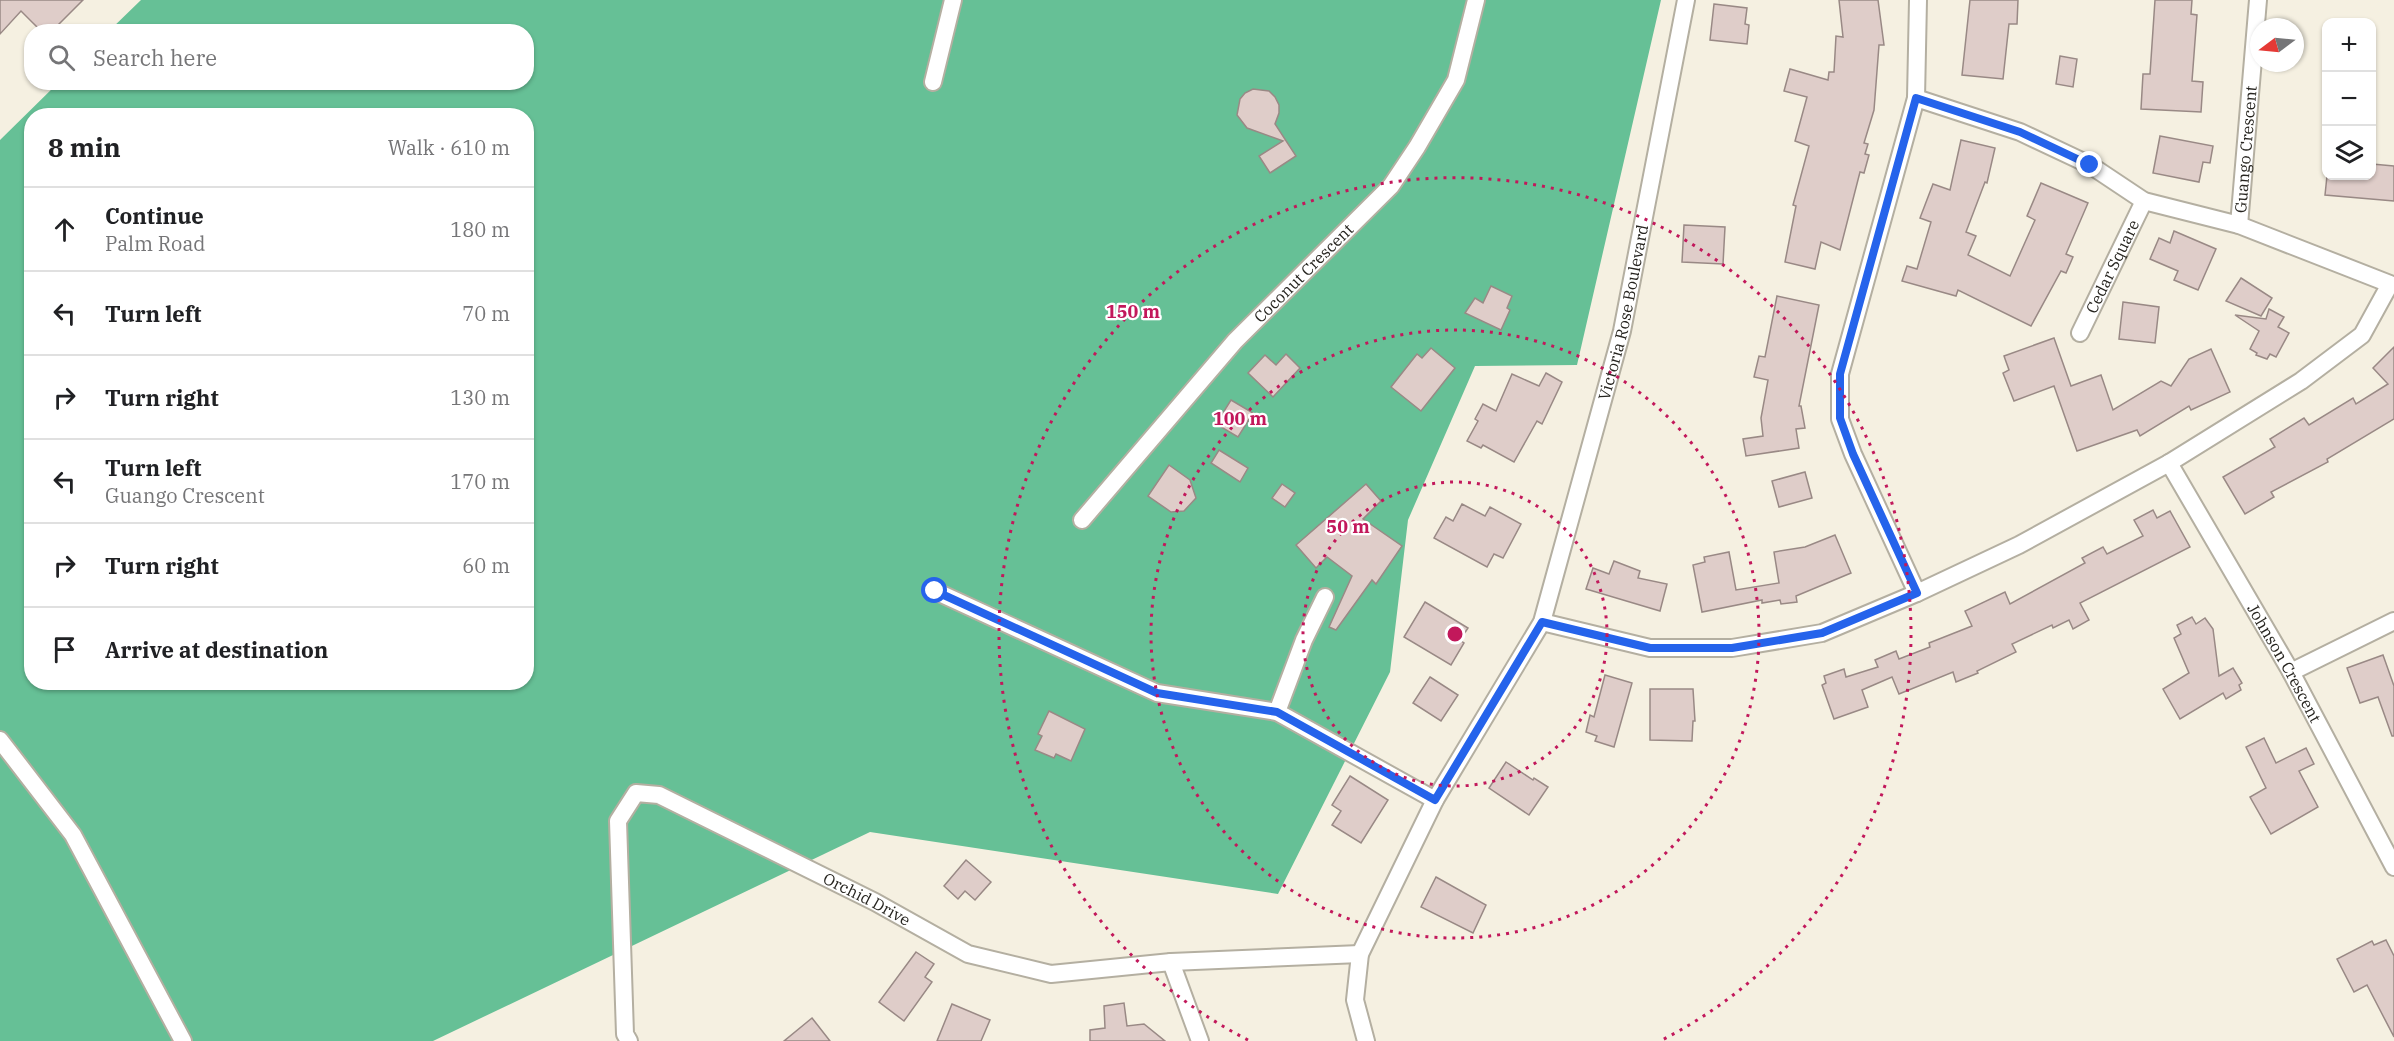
<!DOCTYPE html>
<html lang="en">
<head>
<meta charset="utf-8">
<style>
	:root { --surface:#fff; --page:#f2f2f2; --text:#202124; --muted:#757577; --line:#e0e0e0 }
	body { margin:0; font-family:"IBM Plex Serif",serif; background:var(--page); color:var(--text) }
	.controls { position:absolute; right:18px; top:18px; display:grid; overflow:hidden; border-radius:12px; box-shadow:0 2px 4px #0004 }
	.controls button { width:54px; height:54px; display:grid; place-items:center; padding:0; border:0; border-bottom:2px solid var(--line); background:var(--surface); color:var(--text); font:30px sans-serif }
	.compass { position:absolute; left:2250px; top:18px; width:54px; height:54px; border-radius:50%; background:var(--surface); box-shadow:0 2px 4px #0004; rotate:254deg }
	.stop { position:absolute; width:18px; height:18px; margin:-14px; border:4px solid #2563eb; border-radius:50%; background:#fff }
	.stop.end { background:#2563eb; border-color:#fff; box-shadow:0 2px 6px #0008 }
	.list { margin:0; padding:0; list-style:none }
	h2 { display:flex; justify-content:space-between; align-items:center; height:78px; margin:0; padding:0 24px; font-size:26px }
	h2 small { font-size:20px; font-weight:400; color:var(--muted) }
	.list li { display:grid; grid-template-columns:39px 1fr auto; gap:18px; align-items:center; box-sizing:border-box; height:84px; padding:0 24px; border-top:2px solid var(--line) }
	.list b { display:block; font-size:22px; white-space:nowrap }
	.list p { margin:0; font-size:20px; white-space:nowrap; color:var(--muted) }
	.list em { font-size:20px; font-style:normal; color:var(--muted) }
	.icon { flex:none; width:33px; height:33px; fill:none; stroke:currentColor; stroke-width:2; stroke-linecap:round; stroke-linejoin:round }
	.map { position:relative; flex:none; width:2394px; height:1041px; overflow:hidden }
	.search { position:absolute; background:var(--surface); box-shadow:0 2px 4px #0004; left:24px; top:24px; width:510px; height:66px; display:flex; align-items:center; gap:15px; box-sizing:border-box; padding:0 21px; border-radius:24px; color:var(--muted); font-size:22px }
	.panel { position:absolute; background:var(--surface); box-shadow:0 2px 4px #0004; left:24px; top:108px; width:510px; height:582px; border-radius:24px }
	.map>svg:first-child { display:block }
	.forest { fill:#66c096; fill-rule:evenodd }
	.building { fill:#dfcdc9; stroke:#998985; stroke-width:1.5 }
	.lines { fill:none; stroke-linecap:round; stroke-linejoin:round }
	.street-casing { stroke:#b4afa1; stroke-width:20 }
	.street { stroke:#fff; stroke-width:16 }
	.route { stroke:#2563eb; stroke-width:8 }
	.ring { fill:none; stroke:#c2185b; stroke-width:3; stroke-dasharray:3 6 }
	.labels { text-anchor:middle; stroke-width:4.5; stroke-linejoin:round; paint-order:stroke }
	.street-label { font-size:16px; fill:#26241f; stroke:#fff }
	.centre { fill:#c2185b; stroke:#fff; stroke-width:3 }
	.ring-label { font-size:18px; text-anchor:middle; font-weight:bold; fill:#c2185b; stroke:#fff; stroke-width:4.5; stroke-linejoin:round; paint-order:stroke }
</style>
</head>
<body>
<div class="map">
<svg width="2394" height="1041" viewBox="0 0 2394 1041">
	<rect width="100%" height="100%" fill="#f5f0e1"/>
	<path class="forest" d="M 141,0 L 1661,0 L 1577,365 L 1475,366 L 1408,520 L 1390,672 L 1278,894 L 870,832 L 433,1041 L 0,1041 L 0,140 L 58,83 L 526,82 L 526,32 L 109,31 ZM 32,116 L 526,116 L 526,682 L 32,682 Z"/>
	<g class="building">
		<polygon points="0,0 83,0 51,32 42,32 21,11 0,34"/>
		<polygon points="1839,0 1878,0 1884,45 1879,45 1874,110 1864,143 1868,144 1865,154 1869,155 1864,173 1860,172 1840,250 1821,242 1815,269 1785,262 1796,206 1793,205 1809,146 1795,141 1807,97 1784,91 1790,69 1828,80 1829,72 1834,72 1836,36 1843,37"/>
		<polygon points="1970,0 2018,0 2017,24 2009,24 2003,79 1962,75"/>
		<polygon points="2155,0 2192,0 2191,14 2197,15 2192,81 2203,82 2201,112 2141,109 2143,74 2150,74"/>
		<polygon points="1714,4 1747,8 1745,24 1749,25 1747,44 1710,40"/>
		<polygon points="2060,56 2077,59 2073,87 2056,84"/>
		<polygon points="1253,89 1269,91 1275,97 1279,105 1279,113 1275,124 1296,156 1270,173 1259,156 1283,141 1247,128 1237,115 1240,99 1245,93"/>
		<polygon points="2160,136 2213,146 2210,163 2203,162 2199,182 2153,173"/>
		<polygon points="1961,140 1995,148 1987,183 1985,182 1966,232 1976,236 1968,255 2010,276 2035,220 2027,216 2041,183 2088,203 2066,254 2073,257 2066,273 2061,271 2031,326 1958,290 1956,296 1902,281 1907,266 1917,269 1931,222 1920,218 1933,184 1950,190"/>
		<polygon points="2372,164 2394,166 2394,201 2325,195 2327,176 2372,176"/>
		<polygon points="1684,225 1725,227 1723,264 1682,262"/>
		<polygon points="2174,231 2216,249 2198,290 2174,280 2178,271 2150,259 2159,238 2170,243"/>
		<polygon points="2241,278 2272,298 2261,316 2226,301"/>
		<polygon points="1491,286 1512,296 1507,308 1510,310 1501,330 1465,313 1475,298 1483,303"/>
		<polygon points="1777,296 1819,305 1799,406 1801,406 1805,428 1796,429 1799,448 1746,456 1743,439 1763,436 1761,418 1768,380 1754,377 1759,356 1765,357"/>
		<polygon points="2123,302 2159,307 2155,343 2119,339"/>
		<polygon points="2269,309 2284,317 2278,327 2289,333 2276,357 2270,354 2267,359 2256,355 2257,353 2250,349 2259,331 2235,315 2266,319"/>
		<polygon points="2054,338 2071,386 2101,375 2113,410 2161,381 2171,386 2189,359 2211,349 2230,392 2191,410 2189,406 2140,436 2137,430 2077,451 2054,386 2014,401 2003,373 2009,370 2004,356"/>
		<polygon points="2394,347 2394,419 2327,459 2328,462 2271,492 2274,497 2245,514 2223,477 2275,447 2270,439 2304,418 2309,425 2353,398 2356,404 2388,384 2373,368"/>
		<polygon points="1431,348 1455,368 1421,411 1391,387 1417,354 1422,358"/>
		<polygon points="1286,354 1300,368 1273,397 1248,373 1265,355 1276,365"/>
		<polygon points="1546,373 1562,382 1542,424 1537,421 1514,462 1483,445 1481,448 1467,441 1478,421 1475,419 1483,404 1496,411 1512,374 1539,386"/>
		<polygon points="1231,400 1253,413 1238,437 1216,424"/>
		<polygon points="1219,450 1248,468 1240,482 1211,463"/>
		<polygon points="1169,465 1190,480 1196,498 1184,511 1171,512 1148,496"/>
		<polygon points="1805,472 1812,498 1779,507 1772,481"/>
		<polygon points="1282,484 1295,493 1285,507 1272,498"/>
		<polygon points="1366,484 1381,501 1363,519 1402,546 1376,584 1372,580 1336,630 1329,627 1352,576 1327,557 1316,568 1296,545"/>
		<polygon points="1462,504 1485,516 1490,507 1521,524 1503,558 1494,554 1487,567 1434,538 1446,517 1453,521"/>
		<polygon points="2153,510 2157,518 2170,511 2190,547 2080,603 2089,620 2073,629 2069,620 2053,628 2052,625 2012,644 2016,652 1977,671 1978,673 1956,682 1953,672 1899,694 1892,677 1862,690 1868,707 1834,719 1822,685 1826,683 1824,676 1844,669 1846,677 1878,667 1875,660 1896,651 1899,659 1930,647 1929,643 1972,626 1965,611 2005,592 2010,604 2085,563 2082,558 2103,547 2107,554 2143,536 2134,520"/>
		<polygon points="1835,535 1851,573 1796,596 1797,602 1781,604 1780,600 1762,603 1762,600 1702,612 1693,565 1705,562 1704,557 1729,552 1736,590 1779,583 1774,552 1805,547"/>
		<polygon points="1614,561 1640,571 1638,578 1667,584 1660,611 1586,589 1593,568 1609,574"/>
		<polygon points="1425,602 1468,628 1460,640 1464,643 1451,665 1404,637"/>
		<polygon points="2192,617 2196,624 2205,618 2213,629 2219,676 2233,668 2242,683 2239,685 2241,690 2226,699 2223,693 2180,719 2163,689 2189,673 2174,638 2181,634 2177,625"/>
		<polygon points="2383,655 2394,686 2394,736 2392,736 2378,697 2360,703 2347,668"/>
		<polygon points="1605,675 1632,683 1614,747 1595,741 1597,736 1586,732 1590,715 1594,717"/>
		<polygon points="1430,677 1458,695 1441,721 1413,703"/>
		<polygon points="1650,689 1693,689 1695,721 1693,721 1692,741 1650,740"/>
		<polygon points="1049,711 1085,729 1071,761 1056,754 1054,758 1035,750 1042,736 1038,734"/>
		<polygon points="2264,738 2276,763 2306,748 2314,764 2299,771 2318,807 2271,834 2250,797 2266,788 2246,747"/>
		<polygon points="1506,762 1533,780 1534,778 1548,787 1529,815 1489,788"/>
		<polygon points="1350,776 1388,800 1361,843 1332,825 1341,811 1332,805"/>
		<polygon points="966,860 991,882 975,900 965,891 958,899 944,886"/>
		<polygon points="1436,877 1486,905 1473,933 1421,907"/>
		<polygon points="2386,940 2394,956 2394,1037 2367,985 2354,992 2337,959 2372,941 2374,945"/>
		<polygon points="916,952 934,964 925,977 932,982 904,1021 879,1002"/>
		<polygon points="1124,1003 1127,1026 1144,1024 1165,1041 1090,1041 1090,1030 1105,1028 1104,1006"/>
		<polygon points="952,1004 990,1020 981,1041 937,1041"/>
		<polygon points="812,1018 830,1041 784,1041"/>
	</g>
	<g class="lines">
		<defs>
			<g id="street">
				<polyline points="933,82 953,0"/>
				<path id="s1" d="M 2239,225 L 2258,0"/>
				<path id="s2" d="M 2080,333 L 2144,201"/>
				<path id="s3" d="M 2169,463 L 2291,672 L 2394,867"/>
				<path id="s4" d="M 1082,520 L 1235,341 L 1391,186 L 1417,147 L 1456,80 L 1476,0"/>
				<polyline points="935,591 1157,693 1277,712 1435,800"/>
				<polyline points="1917,593 1853,454 1840,419 1840,374 1916,98 1918,0"/>
				<polyline points="1542,622 1650,648 1732,648 1822,633 1917,593 2019,545 2169,463 2301,381 2362,335 2390,284 2239,225 2144,201 2090,165 2020,132 1916,98"/>
				<polyline points="2291,672 2394,621"/>
				<polyline points="1277,712 1304,640 1325,597"/>
				<polyline points="0,740 73,835 183,1041"/>
				<polyline points="1171,962 1200,1041"/>
				<path id="s5" d="M 629,1041 L 625,1034 L 618,821 L 636,793 L 659,795 L 875,902 L 968,954 L 1051,974 L 1171,962 L 1360,954"/>
				<path id="s6" d="M 1366,1041 L 1355,1000 L 1360,954 L 1435,800 L 1542,622 L 1622,331 L 1686,0"/>
			</g>
		</defs>
		<use href="#street" class="street-casing"/>
		<use href="#street" class="street"/>
	</g>
	<g class="lines">
		<polyline class="route" points="935,591 1157,693 1277,712 1435,800 1542,622 1650,648 1732,648 1822,633 1917,593 1853,454 1840,418 1840,374 1916,98 2020,132 2090,165"/>
	</g>
	<g class="ring">
		<circle cx="1455" cy="634" r="152"/>
		<circle cx="1455" cy="634" r="304"/>
		<path d="M1248 1040A456 456 0 1 1 1662 1040"/>
	</g>
	<g class="labels">
		<g class="street-label">
			<text dy="6" stroke="none"><textPath href="#s1" startOffset="76">Guango Crescent</textPath></text>
			<text dy="6" stroke="none"><textPath href="#s2" startOffset="74">Cedar Square</textPath></text>
			<text dy="6" stroke="none"><textPath href="#s4" startOffset="332">Coconut Crescent</textPath></text>
			<text dy="6" stroke="none"><textPath href="#s6" startOffset="788">Victoria Rose Boulevard</textPath></text>
			<text dy="6" stroke="none"><textPath href="#s3" startOffset="231">Johnson Crescent</textPath></text>
			<text dy="6" stroke="none"><textPath href="#s5" startOffset="510">Orchid Drive</textPath></text>
		</g>
	</g>
	<circle cx="1455" cy="634" r="9" class="centre"/>
	<g class="ring-label">
		<text x="1133" y="318">150 m</text>
		<text x="1240" y="425">100 m</text>
		<text x="1348" y="533">50 m</text>
	</g>
</svg>
<div class="controls">
<button>+</button>
<button>−</button>
<button><svg class="icon" aria-label="layers" viewBox="0 0 24 24"><path d="M12 4l9 5-9 5-9-5zM3 14l9 5 9-5"/></svg></button>
</div>
<svg class="compass" viewBox="-18 -18 36 36"><path d="M0-13l5 13h-10z" fill="#e53935"/><path d="M0 13l5-13h-10z" fill="#757577"/></svg>
<div class="stop" style="left:935px;top:591px"></div>
<div class="stop end" style="left:2090px;top:165px"></div>
<div class="search"><svg class="icon" aria-label="search" viewBox="0 0 24 24"><circle cx="10" cy="10" r="6"/><path d="M15 15l6 6"/></svg>Search here</div>
<section class="panel">
<h2>8 min<small>Walk · 610 m</small></h2>
<ul class="list">
<li><svg class="icon" aria-label="ahead" viewBox="0 0 24 24"><path d="M12 20V5M6 11l6-6 6 6"/></svg><div><b>Continue</b><p>Palm Road</p></div><em>180 m</em></li>
<li><svg class="icon" aria-label="left" viewBox="0 0 24 24"><path d="M17 20v-9H6M10 6l-5 5 5 5"/></svg><div><b>Turn left</b></div><em>70 m</em></li>
<li><svg class="icon" aria-label="right" viewBox="0 0 24 24"><path d="M7 20v-9h11M14 6l5 5-5 5"/></svg><div><b>Turn right</b></div><em>130 m</em></li>
<li><svg class="icon" aria-label="left" viewBox="0 0 24 24"><path d="M17 20v-9H6M10 6l-5 5 5 5"/></svg><div><b>Turn left</b><p>Guango Crescent</p></div><em>170 m</em></li>
<li><svg class="icon" aria-label="right" viewBox="0 0 24 24"><path d="M7 20v-9h11M14 6l5 5-5 5"/></svg><div><b>Turn right</b></div><em>60 m</em></li>
<li><svg class="icon" aria-label="arrive" viewBox="0 0 24 24"><path d="M6 21V4h12l-3 4 3 4H6"/></svg><div><b>Arrive at destination</b></div></li>
</ul>
</section>
</div>
</body>
</html>
